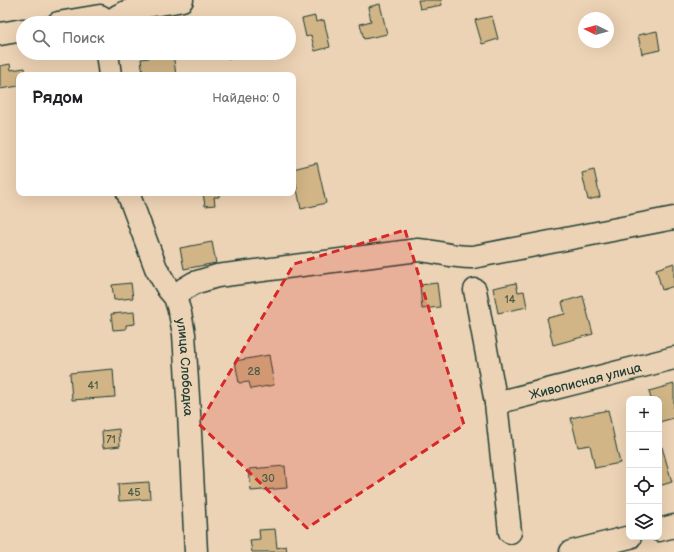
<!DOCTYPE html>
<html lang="ru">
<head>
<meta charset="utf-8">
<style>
	:root { --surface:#fff; --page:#f6f6f6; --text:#202124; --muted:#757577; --line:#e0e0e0 }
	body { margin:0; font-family:"Balsamiq Sans",sans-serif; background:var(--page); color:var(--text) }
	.controls { position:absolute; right:12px; bottom:12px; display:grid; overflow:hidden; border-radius:8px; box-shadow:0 4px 16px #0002 }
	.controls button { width:36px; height:36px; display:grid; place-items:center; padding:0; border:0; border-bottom:1px solid var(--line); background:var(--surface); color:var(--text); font:20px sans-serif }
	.compass { position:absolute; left:578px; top:12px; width:36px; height:36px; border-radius:50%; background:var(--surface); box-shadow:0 4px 16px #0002; rotate:275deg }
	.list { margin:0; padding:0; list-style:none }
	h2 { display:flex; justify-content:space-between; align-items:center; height:52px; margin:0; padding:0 16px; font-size:17px }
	h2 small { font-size:13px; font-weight:400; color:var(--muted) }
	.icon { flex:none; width:22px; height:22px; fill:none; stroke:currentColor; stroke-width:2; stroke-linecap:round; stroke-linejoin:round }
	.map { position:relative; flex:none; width:674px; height:552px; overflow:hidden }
	.search { position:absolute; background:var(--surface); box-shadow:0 4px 16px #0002; left:16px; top:16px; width:280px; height:44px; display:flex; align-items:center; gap:10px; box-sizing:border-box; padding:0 14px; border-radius:22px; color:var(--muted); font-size:15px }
	.panel { position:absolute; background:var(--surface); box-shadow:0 4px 16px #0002; left:16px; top:72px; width:280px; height:124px; border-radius:8px }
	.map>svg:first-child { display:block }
	.building { fill:#d1b586; stroke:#1f3d34 }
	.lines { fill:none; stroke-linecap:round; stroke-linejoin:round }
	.minor-casing { stroke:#1f3d34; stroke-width:25 }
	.minor { stroke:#edd3b5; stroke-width:22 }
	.marked { fill:#d62828; fill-opacity:0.2; stroke:#d62828; stroke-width:3; stroke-dasharray:8 5; stroke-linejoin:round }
	.labels { text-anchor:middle; stroke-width:3; stroke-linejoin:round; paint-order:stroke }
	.number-label { font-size:11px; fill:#4c5b48 }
	.street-label { font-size:13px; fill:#1f3d34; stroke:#edd3b5 }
</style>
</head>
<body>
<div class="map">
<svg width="674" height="552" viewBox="0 0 674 552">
	<rect width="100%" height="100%" fill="#edd3b5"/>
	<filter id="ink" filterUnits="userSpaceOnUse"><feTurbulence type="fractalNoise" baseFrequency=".025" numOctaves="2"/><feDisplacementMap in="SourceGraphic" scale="8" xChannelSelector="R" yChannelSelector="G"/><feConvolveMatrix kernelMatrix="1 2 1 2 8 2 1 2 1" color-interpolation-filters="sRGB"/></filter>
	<g filter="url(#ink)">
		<g class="building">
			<polygon points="418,0 441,0 442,5 420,9"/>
			<polygon points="380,4 387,34 364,39 360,24 371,21 368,7"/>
			<polygon points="315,16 316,22 324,20 330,47 315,51 311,35 306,37 302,19"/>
			<polygon points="492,16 498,39 482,44 475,20"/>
			<polygon points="657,31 660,50 642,54 638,35"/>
			<polygon points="148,53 173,53 176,75 143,75 141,59 149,58"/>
			<polygon points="227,53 244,53 244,55 229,59"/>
			<polygon points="257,53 281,53 258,59"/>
			<polygon points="10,64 11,70 25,68 26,75 19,75 19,86 0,89 0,66"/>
			<polygon points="317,163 326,203 301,209 293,169"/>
			<polygon points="594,170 600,197 588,200 582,173"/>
			<polygon points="203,193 219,193 219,197 214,197 215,205 205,206"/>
			<polygon points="212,242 216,263 184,269 180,248"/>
			<polygon points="674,263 674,286 662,290 656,269"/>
			<polygon points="131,283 133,298 114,300 112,285"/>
			<polygon points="437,283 440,307 422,309 420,285"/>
			<polygon points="516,283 518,292 524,291 527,307 498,313 493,288"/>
			<polygon points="583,296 593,334 553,345 547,318 565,314 562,302"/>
			<polygon points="134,312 135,324 126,325 126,329 113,330 111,314"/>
			<polygon points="269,355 274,385 251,389 249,382 239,383 235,361"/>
			<polygon points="113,369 115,397 72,400 70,373"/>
			<polygon points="674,384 674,418 659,422 659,399 651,399 649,391"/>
			<polygon points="608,410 620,463 595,468 590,445 578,447 571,418"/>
			<polygon points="119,429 120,446 103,448 102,431"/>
			<polygon points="662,447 672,482 659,486 659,448"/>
			<polygon points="285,466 287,488 251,491 249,469"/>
			<polygon points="149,482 150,499 119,501 118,484"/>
			<polygon points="275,529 277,548 286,546 287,552 252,552 250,540 260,539 259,530"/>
		</g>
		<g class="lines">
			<defs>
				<g id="minor">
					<polyline points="58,23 100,16 109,22"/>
					<path d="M 109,23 C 124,6 160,5 182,0"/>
					<polyline points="0,34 23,30"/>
					<polyline points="107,53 110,75"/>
					<path id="s1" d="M 128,193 L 156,268 L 168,289 L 175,297 L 180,313 L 184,334 L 189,413 L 196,552"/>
					<polyline points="475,290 496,403 510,532"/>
					<path d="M 175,297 L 184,289 L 194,283 L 217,276 L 418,250 C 437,251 454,258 473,257 L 674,218"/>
					<path id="s2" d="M 496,403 L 674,358"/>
					<polyline points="659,530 674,526"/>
					<polyline points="571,552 630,537"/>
				</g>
			</defs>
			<use href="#minor" class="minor-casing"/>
			<use href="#minor" class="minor"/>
		</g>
	</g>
	<path class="marked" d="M 405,230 L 464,425 L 307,528 L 199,424 L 294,264 Z"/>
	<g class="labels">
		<g class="number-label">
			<text x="510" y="303">14</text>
			<text x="254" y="375">28</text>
			<text x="93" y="389">41</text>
			<text x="111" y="443">71</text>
			<text x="268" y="482">30</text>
			<text x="134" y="496">45</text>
		</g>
		<g class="street-label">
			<text dy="5" stroke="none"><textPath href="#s1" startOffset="186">улица Слободка</textPath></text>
			<text dy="5" stroke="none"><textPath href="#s2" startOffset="92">Живописная улица</textPath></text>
		</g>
	</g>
</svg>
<div class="controls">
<button>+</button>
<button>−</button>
<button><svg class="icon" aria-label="locate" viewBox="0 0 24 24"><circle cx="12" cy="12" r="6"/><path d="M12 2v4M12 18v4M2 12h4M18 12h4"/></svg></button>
<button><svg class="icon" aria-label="layers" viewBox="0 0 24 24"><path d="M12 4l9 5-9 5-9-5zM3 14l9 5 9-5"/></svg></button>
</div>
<svg class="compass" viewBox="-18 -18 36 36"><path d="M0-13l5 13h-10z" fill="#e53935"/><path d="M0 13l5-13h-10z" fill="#757577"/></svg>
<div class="search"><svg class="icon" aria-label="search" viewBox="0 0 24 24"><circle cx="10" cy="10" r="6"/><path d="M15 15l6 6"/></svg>Поиск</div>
<section class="panel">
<h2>Рядом<small>Найдено: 0</small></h2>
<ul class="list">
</ul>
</section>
</div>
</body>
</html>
